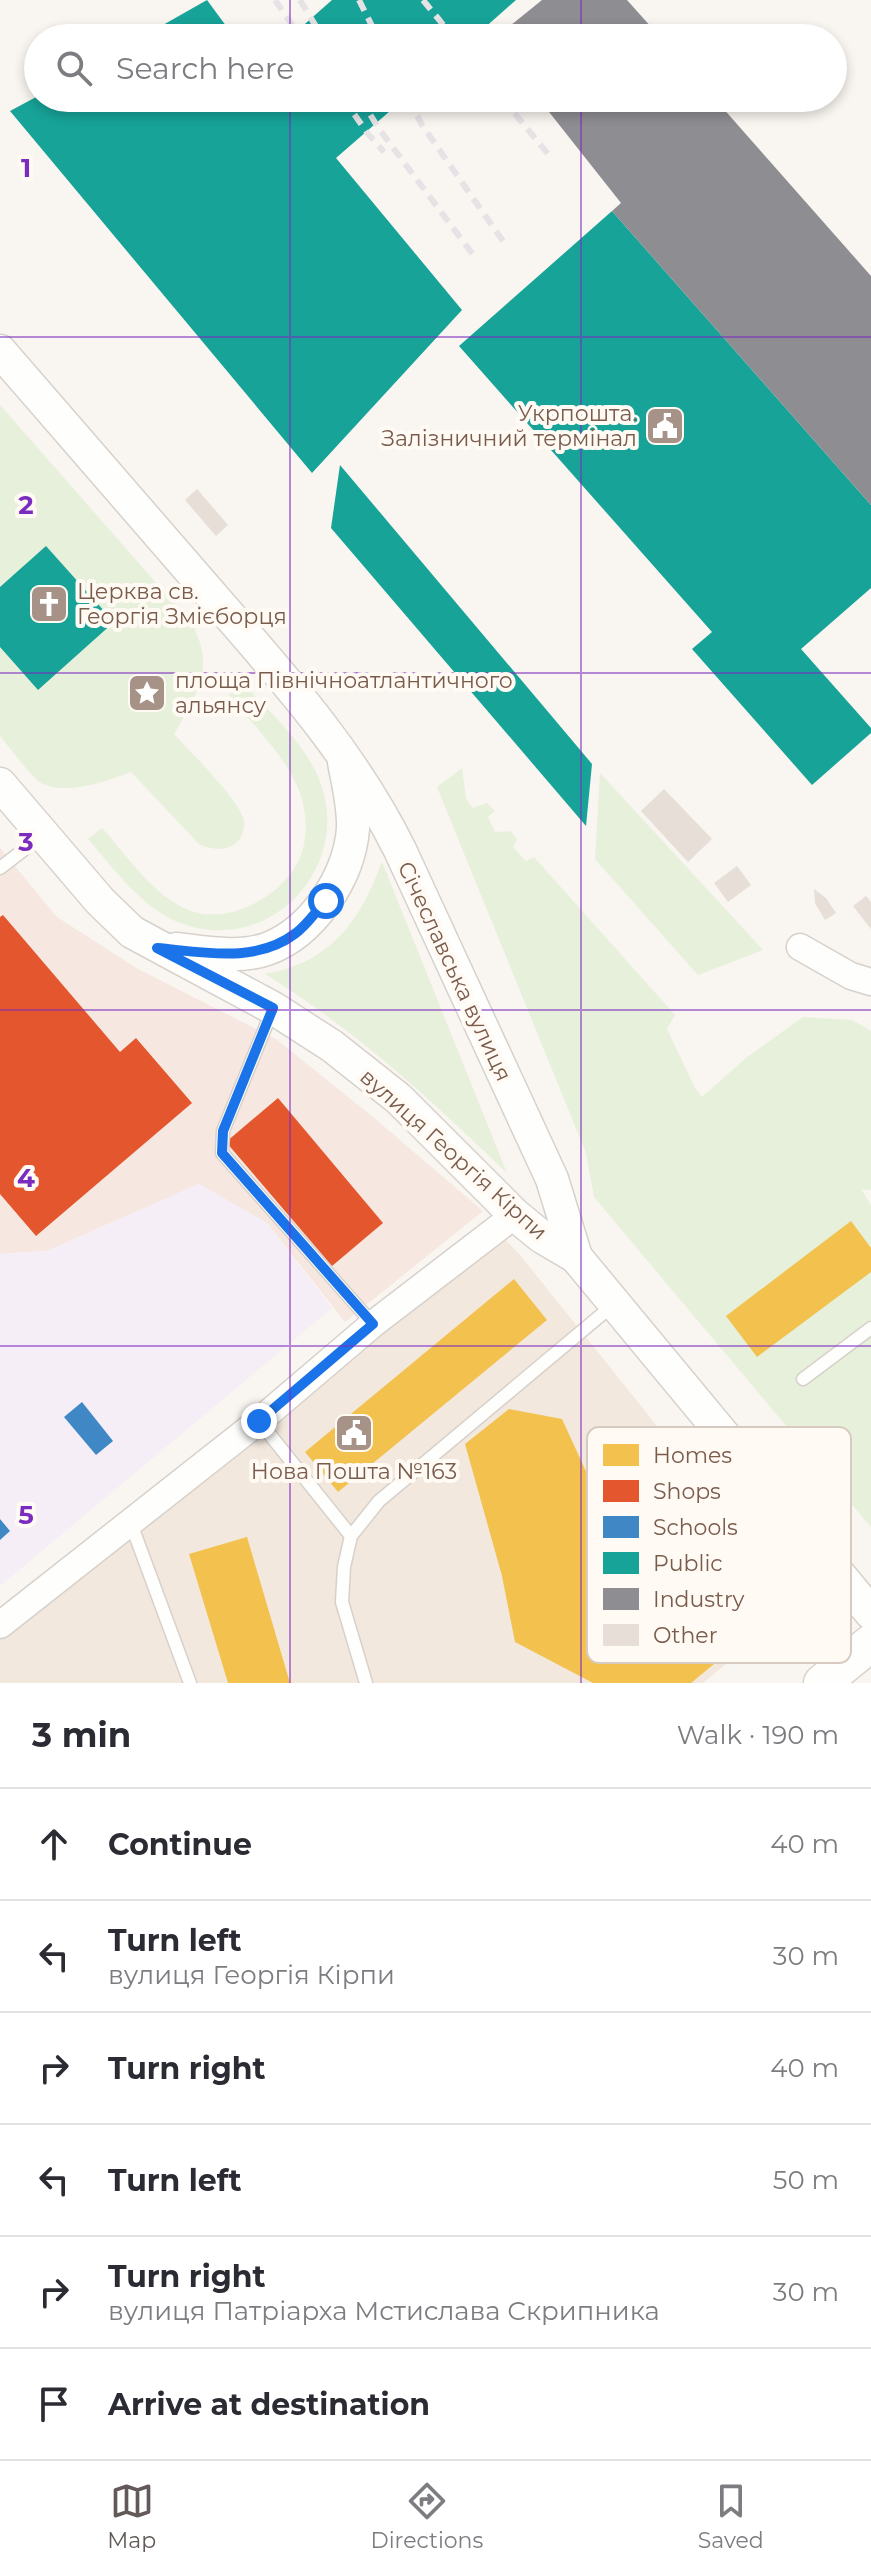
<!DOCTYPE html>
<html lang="en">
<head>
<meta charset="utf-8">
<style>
	:root { --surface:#fff; --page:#f2f2f3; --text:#2b2b33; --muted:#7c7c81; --line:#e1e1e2; --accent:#625958 }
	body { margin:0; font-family:Montserrat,sans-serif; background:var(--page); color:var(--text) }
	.stop { position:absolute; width:24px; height:24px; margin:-18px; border:6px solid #1a73e8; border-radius:50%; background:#fff }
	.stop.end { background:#1a73e8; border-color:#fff; box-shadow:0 2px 8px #0008 }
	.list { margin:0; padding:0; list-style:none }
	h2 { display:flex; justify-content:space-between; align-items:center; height:104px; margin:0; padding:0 32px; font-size:34px }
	h2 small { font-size:26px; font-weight:400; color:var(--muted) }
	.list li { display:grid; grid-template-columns:52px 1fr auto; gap:24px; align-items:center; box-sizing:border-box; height:112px; padding:0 32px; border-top:2px solid var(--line) }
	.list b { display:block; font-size:30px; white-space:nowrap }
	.list p { margin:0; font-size:26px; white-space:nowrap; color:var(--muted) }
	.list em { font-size:26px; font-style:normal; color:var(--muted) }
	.icon { flex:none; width:44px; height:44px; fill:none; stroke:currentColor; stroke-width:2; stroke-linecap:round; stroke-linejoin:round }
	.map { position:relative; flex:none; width:871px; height:1683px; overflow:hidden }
	.search { position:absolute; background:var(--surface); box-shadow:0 4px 12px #0003; left:24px; right:24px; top:24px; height:88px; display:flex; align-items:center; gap:20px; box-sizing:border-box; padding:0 28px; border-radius:44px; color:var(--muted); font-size:30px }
	.sheet { height:776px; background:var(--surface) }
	nav { display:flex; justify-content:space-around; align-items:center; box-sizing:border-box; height:112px; border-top:2px solid var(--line); background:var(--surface); font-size:22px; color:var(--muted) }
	nav a { display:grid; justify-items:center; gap:4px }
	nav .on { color:var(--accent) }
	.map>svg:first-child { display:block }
	.residential { fill:#f2e8de }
	.commercial { fill:#f6e8e1 }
	.education { fill:#f6eef6 }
	.green { fill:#e7f0db }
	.homes { fill:#f2c14e }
	.shops { fill:#e4572e }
	.schools { fill:#3f88c5 }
	.public { fill:#17a398 }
	.industry { fill:#8d8d92 }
	.building { fill:#e6ded7 }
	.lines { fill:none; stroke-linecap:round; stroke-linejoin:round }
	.service-casing { stroke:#d7d1cb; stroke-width:15 }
	.minor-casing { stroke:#d7d1cb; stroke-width:29 }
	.tertiary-casing { stroke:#d7d1cb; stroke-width:35 }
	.secondary-casing { stroke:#d9d2cb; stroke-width:39 }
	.service { stroke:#fefefd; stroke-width:12 }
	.minor { stroke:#fefefd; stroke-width:26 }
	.tertiary { stroke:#fefefd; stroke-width:32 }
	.secondary { stroke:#fefefd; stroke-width:36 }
	.rail { stroke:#e6e3e7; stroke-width:6; stroke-dasharray:12 8; stroke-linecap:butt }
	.route { stroke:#1a73e8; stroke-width:10 }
	.grid { fill:none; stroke:#7b2cbf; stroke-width:2; stroke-opacity:0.55 }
	.labels { text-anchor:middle; stroke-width:8; stroke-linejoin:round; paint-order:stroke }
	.poi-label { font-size:22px; fill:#7a5c4d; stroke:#fffaf3; text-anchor:start }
	.street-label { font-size:22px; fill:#7a5c4d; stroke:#fffaf3 }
	.key { fill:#fffaf3; stroke:#d7cbc1; stroke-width:2 }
	.key-label { font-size:22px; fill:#7a5c4d }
	.grid-label { font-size:26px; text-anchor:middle; font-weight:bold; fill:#7b2cbf; stroke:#fffaf3; stroke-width:8; stroke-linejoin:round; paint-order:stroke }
</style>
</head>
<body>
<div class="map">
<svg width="871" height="1683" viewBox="0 0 871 1683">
	<rect width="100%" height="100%" fill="#f9f5f0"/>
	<polygon class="residential" points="496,1230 520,1255 653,1421 790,1611 703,1683 0,1683 0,1632"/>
	<polygon class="commercial" points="0,848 57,917 138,969 276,1039 373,1117 483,1211 345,1322 267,1223 199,1184 47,1251 0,1254"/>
	<polygon class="education" points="199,1184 267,1223 332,1308 0,1586 0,1254 47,1251"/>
	<g class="green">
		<path d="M 0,405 L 193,625 C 196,633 200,641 202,650 C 208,679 188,710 174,734 C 190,752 240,800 244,821 C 245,829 242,838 236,843 C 225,852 212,849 200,845 L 131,772 C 107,781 66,796 41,783 C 32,778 8,745 0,736 Z"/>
		<path d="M 243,683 C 269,712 304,742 319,779 C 353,862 277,951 189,926 C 145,913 117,872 88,839 L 102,828 C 128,857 154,897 191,911 C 230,925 282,896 299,860 C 309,838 307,810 298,788 C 284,754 252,724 229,695 Z"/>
		<polygon points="462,768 466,799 473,808 487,803 495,811 488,817 495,832 510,831 517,839 513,847 526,861 534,857 675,1015 667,1029 695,1088 702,1097 746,1058 803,1017 852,1020 871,1031 871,1190 861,1189 871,1205 871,1527 594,1197 586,1153 437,787"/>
		<polygon points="600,773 763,950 698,975 595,859"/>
		<path d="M 382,862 L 507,1173 C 428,1097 358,1032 265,974 C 332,962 359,922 382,862 Z"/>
	</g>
	<g class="homes">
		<polygon points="851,1221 871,1248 871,1272 757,1357 726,1316"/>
		<polygon points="514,1279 547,1320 338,1492 305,1452"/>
		<polygon points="509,1409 562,1419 606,1515 599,1532 653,1524 720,1659 691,1683 593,1683 515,1642 502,1576 465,1444"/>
		<polygon points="247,1537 290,1683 228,1683 189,1554"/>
	</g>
	<g class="shops">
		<polygon points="3,915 120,1052 136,1038 192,1103 36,1236 0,1194 0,917"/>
		<polygon points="278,1098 383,1223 332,1266 226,1142"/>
	</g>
	<g class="schools">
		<polygon points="82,1402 113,1441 96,1455 64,1417"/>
		<polygon points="0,1519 10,1531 0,1540"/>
	</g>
	<g class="public">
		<polygon points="207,0 235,38 140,38"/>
		<polygon points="332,0 516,0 473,38 289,38"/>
		<polygon points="38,96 38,98 405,98 336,158 462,310 312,473 10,111"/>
		<polygon points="612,211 871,505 871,588 801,649 871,728 871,733 812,785 692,649 712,632 459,346"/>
		<polygon points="340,465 592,764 586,826 331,528"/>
		<polygon points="46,546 114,622 38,690 0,647 0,587"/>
	</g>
	<g class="industry">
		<polygon points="542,0 627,0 661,38 495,38"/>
		<polygon points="538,98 714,98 871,276 871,505 612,211 621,203"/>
	</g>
	<g class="building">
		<polygon points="197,489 228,525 216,536 185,500"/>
		<polygon points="664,789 712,839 688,862 641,811"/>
		<polygon points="737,866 751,885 728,902 714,883"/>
		<polygon points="814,889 826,898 836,913 825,920 815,903"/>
		<polygon points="866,896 871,902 871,929 853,906"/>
	</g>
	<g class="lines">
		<defs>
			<g id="service">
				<polyline points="0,868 43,835"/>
				<polyline points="272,1011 223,1131 222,1153 373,1324"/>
				<polyline points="803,1379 871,1328"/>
				<polyline points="259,1421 351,1536"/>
				<polyline points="130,1521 190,1683"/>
				<polyline points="366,1683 342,1602 344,1567 351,1536 379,1501 613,1305"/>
			</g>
			<g id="minor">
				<polyline points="800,947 851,976 871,982"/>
				<polyline points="0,1625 259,1421 373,1324 515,1215"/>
			</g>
			<g id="tertiary">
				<path d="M 0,351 C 69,431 138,511 208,591 C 279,673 351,751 400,850 L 552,1179 L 576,1257 L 871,1613"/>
				<polyline points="0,784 100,901 132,932 273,1008 332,1046 399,1099 515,1215 542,1237 576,1257"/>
				<path d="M 176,949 C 204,952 239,959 267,949 C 313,932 349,877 353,829 C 354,807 348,784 344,762"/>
			</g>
			<polyline id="secondary" points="822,1683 871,1643"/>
		</defs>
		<use href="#service" class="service-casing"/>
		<use href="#minor" class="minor-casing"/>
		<use href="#tertiary" class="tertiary-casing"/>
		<use href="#secondary" class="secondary-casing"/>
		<use href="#service" class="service"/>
		<use href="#minor" class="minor"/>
		<use href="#tertiary" class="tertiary"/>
		<use href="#secondary" class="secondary"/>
		<g class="rail">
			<polyline points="275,0 301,38"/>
			<polyline points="300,0 323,38"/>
			<polyline points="359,0 378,38"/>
			<polyline points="423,0 454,38"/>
			<polyline points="343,98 368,134 384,152"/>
			<polyline points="360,98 379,129 477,260"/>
			<polyline points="408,98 422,125 505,244"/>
			<polyline points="502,98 548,154"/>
		</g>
	</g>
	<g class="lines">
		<path class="route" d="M 259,1421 L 373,1324 L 222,1153 L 223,1131 L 273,1008 L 157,948 C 203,952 256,964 296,933 C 307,925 316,911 326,901"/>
	</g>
	<path class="grid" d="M 290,0 L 290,38M 581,0 L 581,38M 290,98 L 290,1683M 581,98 L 581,1683M 0,337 L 871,337M 0,673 L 871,673M 0,1010 L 871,1010M 0,1346 L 871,1346"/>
	<defs>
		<symbol id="civic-square" viewBox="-11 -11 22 22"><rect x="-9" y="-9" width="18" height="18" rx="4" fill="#a69286" stroke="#fffaf3"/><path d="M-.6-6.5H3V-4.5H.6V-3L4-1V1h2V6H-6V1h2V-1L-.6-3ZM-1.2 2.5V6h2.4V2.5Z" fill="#fff"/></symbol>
		<symbol id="church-square" viewBox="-11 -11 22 22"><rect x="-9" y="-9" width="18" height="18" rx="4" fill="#a69286" stroke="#fffaf3"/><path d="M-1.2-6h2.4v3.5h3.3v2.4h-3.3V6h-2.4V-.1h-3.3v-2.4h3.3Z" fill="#fff"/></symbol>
		<symbol id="sight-square" viewBox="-11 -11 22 22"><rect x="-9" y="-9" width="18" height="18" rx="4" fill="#a69286" stroke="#fffaf3"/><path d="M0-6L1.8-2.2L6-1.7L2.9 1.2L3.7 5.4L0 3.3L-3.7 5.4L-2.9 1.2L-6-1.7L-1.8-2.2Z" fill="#fff"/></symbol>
	</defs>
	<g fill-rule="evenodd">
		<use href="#civic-square" x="643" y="404" width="44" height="44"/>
		<use href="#church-square" x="27" y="582" width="44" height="44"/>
		<use href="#sight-square" x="125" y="671" width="44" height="44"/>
		<use href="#civic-square" x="332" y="1411" width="44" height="44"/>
	</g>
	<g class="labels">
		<g class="poi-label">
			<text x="637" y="421" text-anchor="end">Укрпошта.<tspan x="637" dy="25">Залізничний термінал</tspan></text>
			<text x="77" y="599">Церква св.<tspan x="77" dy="25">Георгія Змієборця</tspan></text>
			<text x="175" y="688">площа Північноатлантичного<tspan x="175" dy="25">альянсу</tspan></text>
			<text x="354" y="1479" text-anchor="middle">Нова Пошта №163</text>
		</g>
		<g class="street-label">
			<text transform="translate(455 971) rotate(65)" y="8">Січеславська вулиця</text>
			<text transform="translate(454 1154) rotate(42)" y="8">вулиця Георгія Кірпи</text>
		</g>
	</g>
	<rect x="587" y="1427" width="264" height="236" rx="12" class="key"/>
	<rect x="603" y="1444" width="36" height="22" fill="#f2c14e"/>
	<rect x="603" y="1480" width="36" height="22" fill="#e4572e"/>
	<rect x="603" y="1516" width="36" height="22" fill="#3f88c5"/>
	<rect x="603" y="1552" width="36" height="22" fill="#17a398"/>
	<rect x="603" y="1588" width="36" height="22" fill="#8d8d92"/>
	<rect x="603" y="1624" width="36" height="22" fill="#e6ded7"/>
	<g class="key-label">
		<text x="653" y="1463">Homes</text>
		<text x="653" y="1499">Shops</text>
		<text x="653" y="1535">Schools</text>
		<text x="653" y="1571">Public</text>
		<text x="653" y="1607">Industry</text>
		<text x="653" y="1643">Other</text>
	</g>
	<g class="grid-label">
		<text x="26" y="177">1</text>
		<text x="26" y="514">2</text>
		<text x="26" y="851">3</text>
		<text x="26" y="1187">4</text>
		<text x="26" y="1524">5</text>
	</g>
</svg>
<div class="stop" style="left:326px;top:901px"></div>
<div class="stop end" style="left:259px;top:1421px"></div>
<div class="search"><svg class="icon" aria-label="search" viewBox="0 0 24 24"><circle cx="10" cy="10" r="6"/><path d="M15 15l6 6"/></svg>Search here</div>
</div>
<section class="sheet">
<h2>3 min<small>Walk · 190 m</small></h2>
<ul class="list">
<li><svg class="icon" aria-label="ahead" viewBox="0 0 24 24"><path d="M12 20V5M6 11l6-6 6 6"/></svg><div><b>Continue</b></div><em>40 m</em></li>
<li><svg class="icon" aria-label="left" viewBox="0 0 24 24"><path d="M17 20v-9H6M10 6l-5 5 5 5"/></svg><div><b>Turn left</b><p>вулиця Георгія Кірпи</p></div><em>30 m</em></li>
<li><svg class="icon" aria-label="right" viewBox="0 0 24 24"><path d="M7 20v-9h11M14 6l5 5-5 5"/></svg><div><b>Turn right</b></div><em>40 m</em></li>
<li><svg class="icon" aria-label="left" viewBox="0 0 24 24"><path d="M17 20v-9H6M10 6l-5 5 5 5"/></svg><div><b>Turn left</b></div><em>50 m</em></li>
<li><svg class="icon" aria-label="right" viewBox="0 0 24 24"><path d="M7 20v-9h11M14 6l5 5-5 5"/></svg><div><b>Turn right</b><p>вулиця Патріарха Мстислава Скрипника</p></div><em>30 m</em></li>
<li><svg class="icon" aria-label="arrive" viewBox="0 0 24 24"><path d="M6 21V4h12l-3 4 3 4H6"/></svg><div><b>Arrive at destination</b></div></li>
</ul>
</section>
<nav>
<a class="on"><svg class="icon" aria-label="map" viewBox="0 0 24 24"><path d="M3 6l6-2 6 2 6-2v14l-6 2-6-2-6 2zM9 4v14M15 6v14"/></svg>Map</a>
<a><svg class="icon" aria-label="directions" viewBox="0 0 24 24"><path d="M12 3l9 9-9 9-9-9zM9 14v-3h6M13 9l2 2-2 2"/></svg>Directions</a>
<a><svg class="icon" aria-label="saved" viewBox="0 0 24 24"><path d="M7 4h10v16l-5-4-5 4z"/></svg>Saved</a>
</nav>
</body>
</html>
